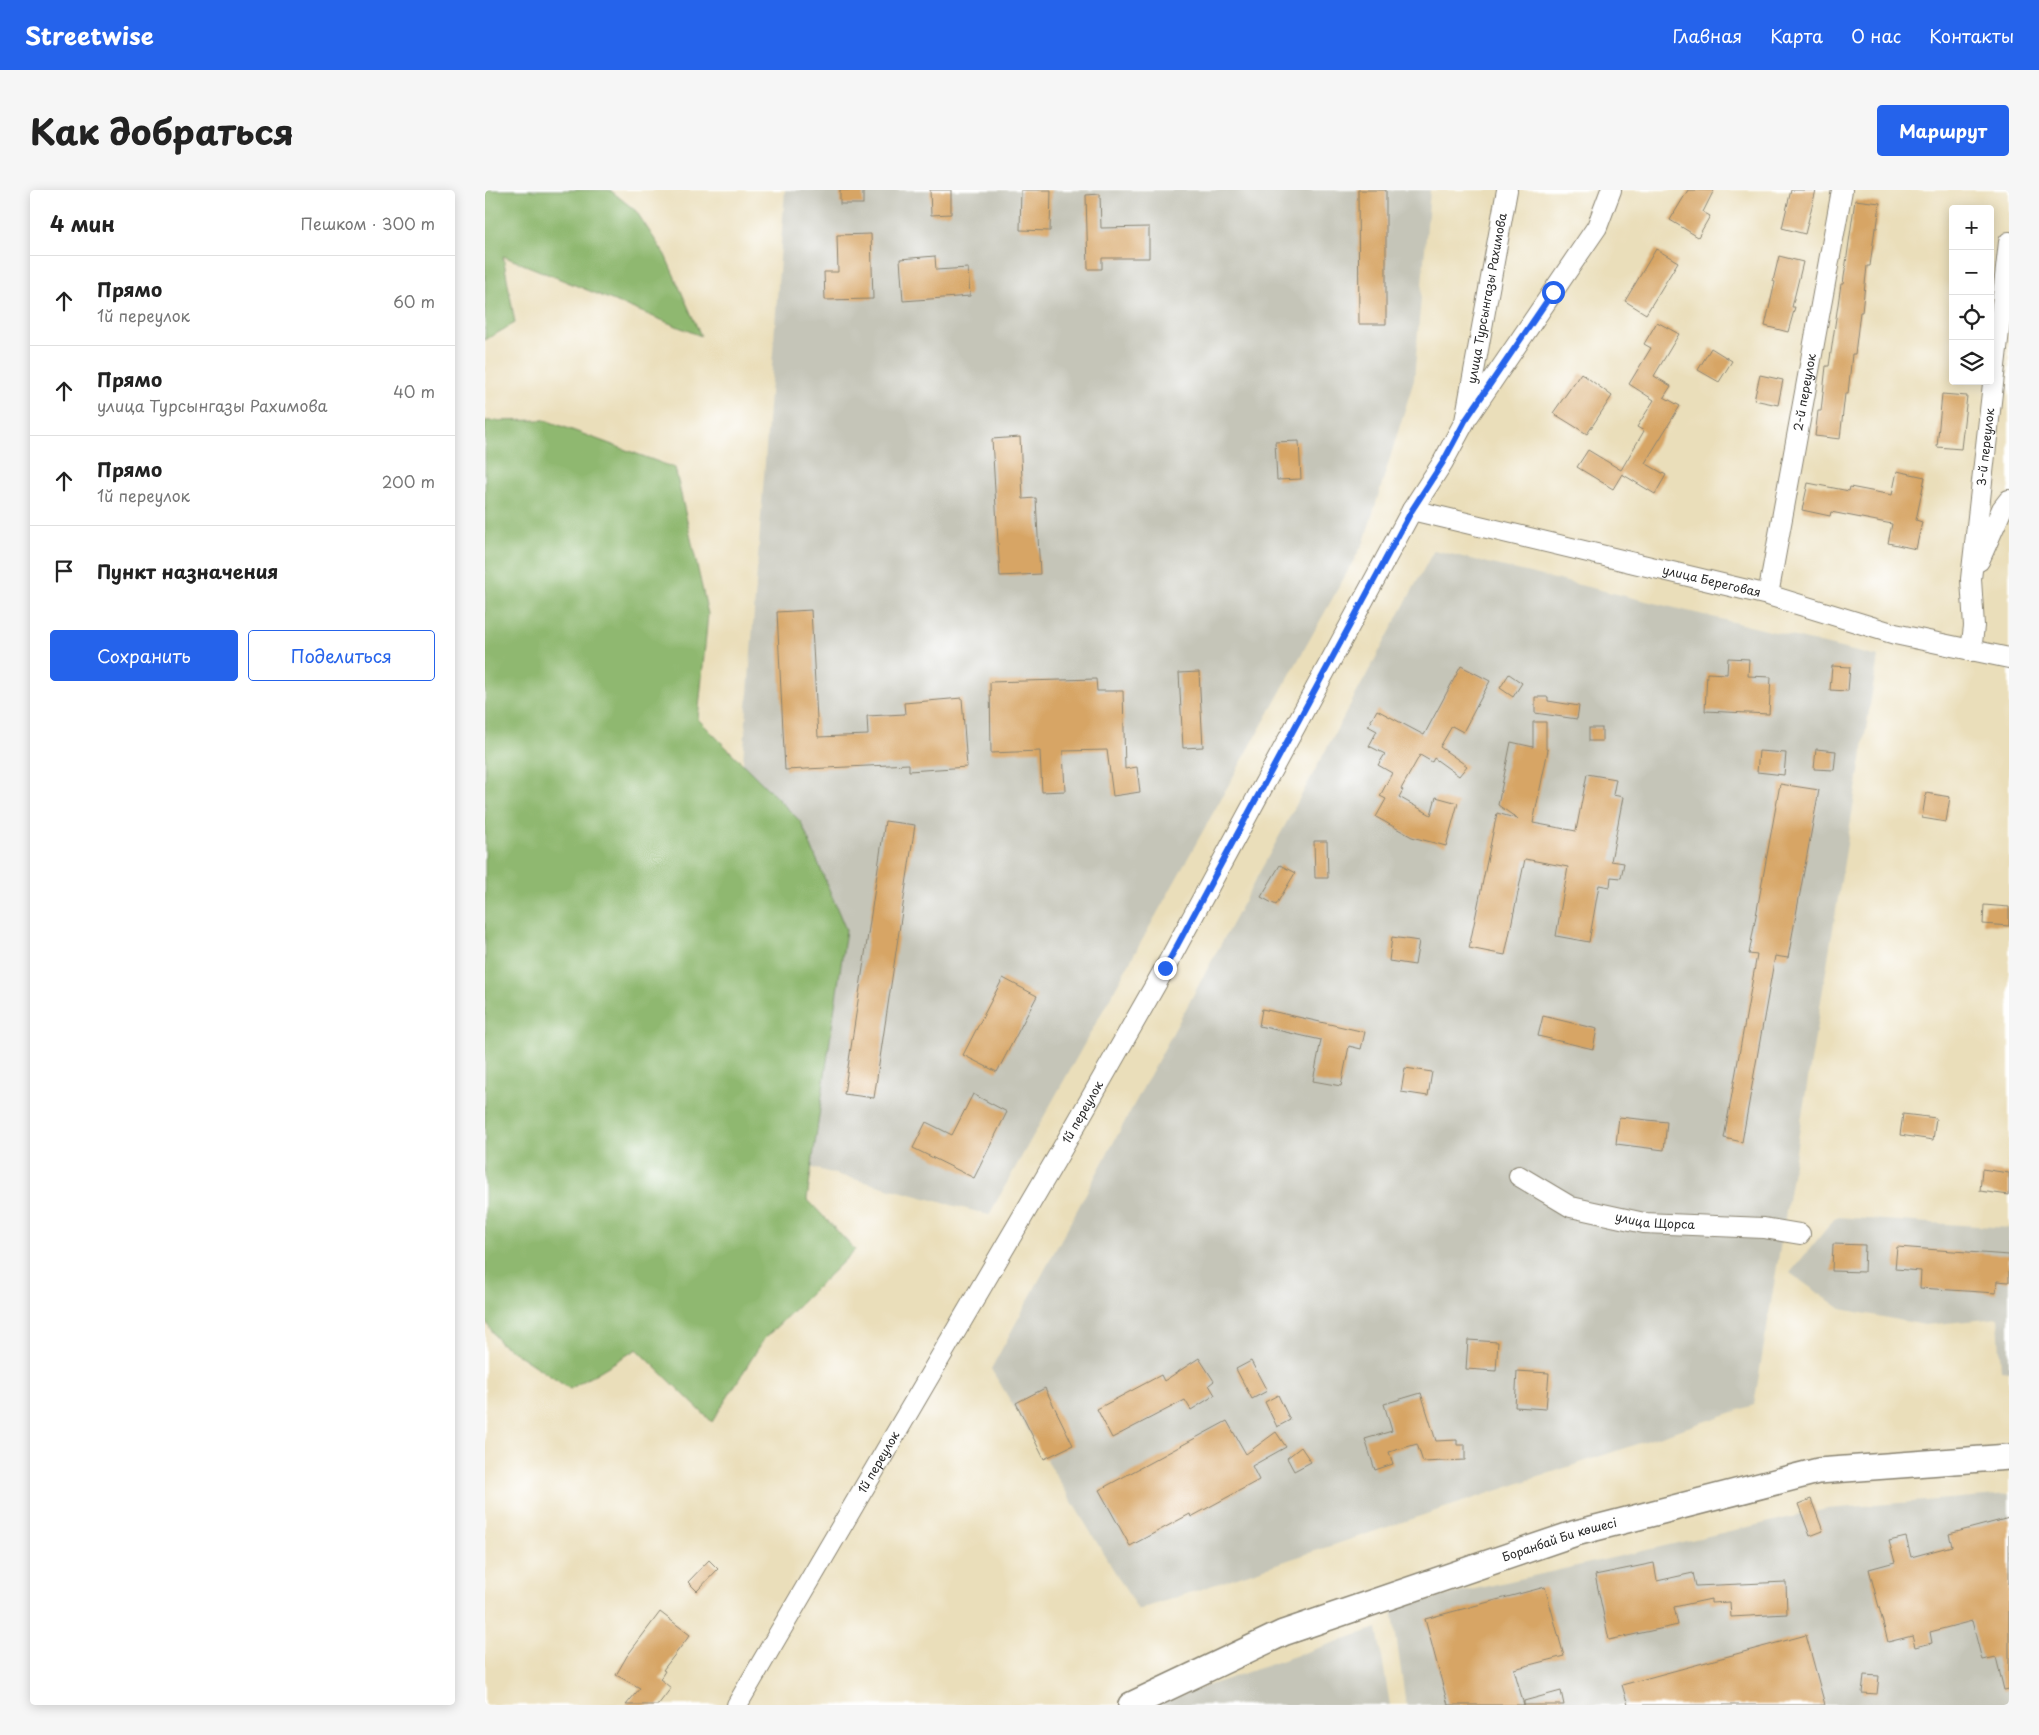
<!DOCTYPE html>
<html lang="ru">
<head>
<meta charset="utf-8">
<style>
	:root { --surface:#fff; --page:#f6f6f6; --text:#222; --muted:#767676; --line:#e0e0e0; --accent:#2563eb }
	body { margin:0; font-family:"Playpen Sans",sans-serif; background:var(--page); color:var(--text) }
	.controls { position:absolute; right:15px; top:15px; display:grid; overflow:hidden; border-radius:5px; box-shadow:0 2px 12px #0003 }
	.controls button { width:45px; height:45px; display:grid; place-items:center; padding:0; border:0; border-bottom:1px solid var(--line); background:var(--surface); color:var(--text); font:25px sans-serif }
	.stop { position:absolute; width:15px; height:15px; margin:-11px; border:4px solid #2563eb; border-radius:50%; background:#fff }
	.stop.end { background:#2563eb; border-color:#fff; box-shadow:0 1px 5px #0008 }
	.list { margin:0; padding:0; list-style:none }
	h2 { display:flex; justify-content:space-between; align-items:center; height:65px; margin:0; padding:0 20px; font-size:21px }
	h2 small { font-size:16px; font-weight:400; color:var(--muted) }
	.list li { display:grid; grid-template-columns:32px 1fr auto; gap:15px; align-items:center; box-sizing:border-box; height:90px; padding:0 20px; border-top:1px solid var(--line) }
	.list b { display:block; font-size:19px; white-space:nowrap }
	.list p { margin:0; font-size:16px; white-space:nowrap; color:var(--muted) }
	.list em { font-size:16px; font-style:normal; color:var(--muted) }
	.actions { display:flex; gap:10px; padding:15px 20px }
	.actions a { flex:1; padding:11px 0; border:1px solid var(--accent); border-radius:5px; text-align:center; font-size:18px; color:var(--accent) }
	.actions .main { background:var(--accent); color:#fff }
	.icon { flex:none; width:28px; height:28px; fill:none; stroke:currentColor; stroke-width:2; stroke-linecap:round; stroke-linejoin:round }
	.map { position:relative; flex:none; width:1524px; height:1515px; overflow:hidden; border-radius:5px }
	header { display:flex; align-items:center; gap:30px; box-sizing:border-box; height:70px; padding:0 25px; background:var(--accent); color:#fff }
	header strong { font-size:24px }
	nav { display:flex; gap:28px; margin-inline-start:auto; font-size:18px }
	.intro { display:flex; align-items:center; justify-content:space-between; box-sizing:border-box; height:120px; padding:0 30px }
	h1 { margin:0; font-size:35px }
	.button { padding:12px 22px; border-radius:5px; background:var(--accent); color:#fff; font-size:18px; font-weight:700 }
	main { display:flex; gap:30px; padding:0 30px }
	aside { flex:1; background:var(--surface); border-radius:5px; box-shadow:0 2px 12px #0003 }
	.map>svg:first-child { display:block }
	.industrial { fill:#c5c5b8 }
	.forest { fill:#8fb86f; stroke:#5d724d }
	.building { fill:#d7a565 }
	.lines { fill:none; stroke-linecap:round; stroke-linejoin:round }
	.minor-casing { stroke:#8a8472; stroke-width:22 }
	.major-casing { stroke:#8a8472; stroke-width:28 }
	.minor { stroke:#fff; stroke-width:20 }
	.major { stroke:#fff; stroke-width:25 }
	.route { stroke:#2563eb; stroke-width:6 }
	.labels { text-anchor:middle; stroke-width:5; stroke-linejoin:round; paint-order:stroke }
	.street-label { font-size:12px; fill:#2b2b2b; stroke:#fff }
</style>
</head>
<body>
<header>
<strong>Streetwise</strong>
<nav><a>Главная</a><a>Карта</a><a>О нас</a><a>Контакты</a></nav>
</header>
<div class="intro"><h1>Как добраться</h1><a class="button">Маршрут</a></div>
<main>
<aside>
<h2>4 мин<small>Пешком · 300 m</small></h2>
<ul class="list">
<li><svg class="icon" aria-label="ahead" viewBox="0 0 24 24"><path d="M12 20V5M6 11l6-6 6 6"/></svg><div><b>Прямо</b><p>1й переулок</p></div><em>60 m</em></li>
<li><svg class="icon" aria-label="ahead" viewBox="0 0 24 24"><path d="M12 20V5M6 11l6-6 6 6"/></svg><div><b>Прямо</b><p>улица Турсынгазы Рахимова</p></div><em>40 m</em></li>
<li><svg class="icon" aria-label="ahead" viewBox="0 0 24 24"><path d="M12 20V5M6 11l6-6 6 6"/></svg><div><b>Прямо</b><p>1й переулок</p></div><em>200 m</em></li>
<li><svg class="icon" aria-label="arrive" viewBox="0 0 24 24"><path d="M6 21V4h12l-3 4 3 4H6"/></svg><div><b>Пункт назначения</b></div></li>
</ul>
<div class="actions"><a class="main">Сохранить</a><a>Поделиться</a></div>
</aside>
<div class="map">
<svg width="1524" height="1515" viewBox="0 0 1524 1515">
	<rect width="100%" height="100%" fill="#fff"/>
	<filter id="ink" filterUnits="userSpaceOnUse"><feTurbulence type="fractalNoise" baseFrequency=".02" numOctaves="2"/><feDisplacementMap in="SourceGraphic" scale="10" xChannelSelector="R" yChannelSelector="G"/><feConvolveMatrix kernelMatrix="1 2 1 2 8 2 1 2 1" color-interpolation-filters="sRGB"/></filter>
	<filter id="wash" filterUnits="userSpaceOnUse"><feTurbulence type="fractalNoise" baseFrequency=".0096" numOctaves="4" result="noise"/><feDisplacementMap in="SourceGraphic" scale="20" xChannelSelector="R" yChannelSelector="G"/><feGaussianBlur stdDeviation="1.12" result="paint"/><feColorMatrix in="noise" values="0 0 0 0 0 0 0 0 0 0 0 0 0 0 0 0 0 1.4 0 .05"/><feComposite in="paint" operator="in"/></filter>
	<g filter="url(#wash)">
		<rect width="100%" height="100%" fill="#eadeba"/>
		<g class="industrial">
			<polygon points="300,0 945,0 929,190 879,352 504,1025 230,952"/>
			<polygon points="949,360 1393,467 1269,1215 653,1420 506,1179"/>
			<polygon points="1351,1027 1524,1038 1524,1181 1516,1180 1513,1128 1440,1135 1356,1119 1305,1083"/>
			<polygon points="1524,1304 1524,1515 921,1515 907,1418 1342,1319"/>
			<polygon points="892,1438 905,1515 666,1515"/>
		</g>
		<g class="forest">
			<polygon points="0,0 125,0 151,21 180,65 216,146 18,66 30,133 0,150"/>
			<polygon points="60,230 190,278 223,424 213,529 316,632 361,740 322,1009 370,1060 279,1149 227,1232 152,1159 85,1199 15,1153 0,1131 0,231"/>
		</g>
		<g id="blocks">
			<g class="building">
				<rect x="355" y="0" width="23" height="14"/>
				<polygon points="445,0 466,0 466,24 446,25"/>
				<polygon points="536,0 566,0 565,41 535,40"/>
				<polygon points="873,0 901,0 901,134 874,134"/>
				<polygon points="1203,0 1229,0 1218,22 1225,26 1213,47 1185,30"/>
				<polygon points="1306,0 1331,0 1320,44 1297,38"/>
				<polygon points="615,4 616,38 664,37 664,68 617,68 617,79 603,79 601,5"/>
				<polygon points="1370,10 1395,13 1392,38 1390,38 1385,76 1382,76 1377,122 1375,122 1370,164 1367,164 1363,204 1360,204 1355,249 1330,246 1333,221 1336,221 1341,176 1344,176 1356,94 1358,94"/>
				<polygon points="386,44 388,109 340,110 339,82 353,82 352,45"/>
				<polygon points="1171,59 1193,72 1161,124 1140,111"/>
				<polygon points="450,66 451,80 483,78 485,106 418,111 415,69"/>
				<polygon points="1294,66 1318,72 1307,117 1310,117 1303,142 1280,136 1290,92 1288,91"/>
				<polygon points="1172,132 1194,144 1169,186 1186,196 1179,207 1195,216 1160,273 1181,285 1170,304 1137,284 1128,299 1092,277 1103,260 1136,280 1159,241 1152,237 1169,210 1144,194 1166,158 1159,154"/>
				<polygon points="1226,158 1247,171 1234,192 1213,180"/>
				<polygon points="1096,183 1127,206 1102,244 1068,223"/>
				<polygon points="1275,185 1298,190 1293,215 1269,210"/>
				<polygon points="1457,204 1482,206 1476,259 1452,257"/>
				<polygon points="535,247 538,309 551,308 555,384 515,386 507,249"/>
				<polygon points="814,251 816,289 792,290 790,252"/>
				<polygon points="1412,281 1440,287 1431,330 1437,332 1431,359 1403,353 1407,334 1346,322 1345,326 1317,320 1323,293 1364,301 1365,297 1407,305"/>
				<polygon points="326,420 333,547 383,545 382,526 420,524 419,513 477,508 482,577 424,581 424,574 300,580 292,422"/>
				<polygon points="1243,468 1264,469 1263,486 1286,487 1284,524 1220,521 1222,483 1242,484"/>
				<polygon points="976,476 1005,491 978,542 967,536 955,557 982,576 974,586 949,568 947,572 935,565 916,599 918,600 914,607 946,625 951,607 973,613 961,656 927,647 891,627 901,609 895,606 907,583 893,575 900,564 884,556 892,541 883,536 892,520 939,545"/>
				<polygon points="1347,476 1365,477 1363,501 1345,500"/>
				<polygon points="714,482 718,557 698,558 694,483"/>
				<polygon points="1024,484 1037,493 1028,507 1015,498"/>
				<polygon points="611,489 612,501 638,501 640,579 652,577 655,602 628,606 622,560 578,561 580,601 557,602 555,561 506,563 505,492"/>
				<polygon points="1050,507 1063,507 1063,511 1094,516 1092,529 1050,523"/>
				<polygon points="1048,532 1061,532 1061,559 1063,560 1048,633 1091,641 1102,584 1131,589 1128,605 1138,607 1126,671 1139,673 1136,688 1126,687 1125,697 1114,695 1104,752 1071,746 1083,677 1040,669 1020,765 984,758 1012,623 1033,629 1013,615 1026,552 1048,557"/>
				<rect x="1104" y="538" width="13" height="13"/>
				<polygon points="1331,559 1351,561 1349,580 1329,579"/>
				<polygon points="1274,561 1301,563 1299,585 1272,582"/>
				<polygon points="1295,594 1334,600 1303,768 1290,766 1257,952 1239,948 1272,765 1264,764"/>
				<polygon points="1441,603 1465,607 1461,632 1437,628"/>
				<polygon points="400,631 430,635 389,908 359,904"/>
				<polygon points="829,651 842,651 843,688 830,688"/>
				<polygon points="795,675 810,683 791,715 776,707"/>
				<polygon points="1499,715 1524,717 1524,736 1498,734"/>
				<polygon points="907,747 934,751 930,775 904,771"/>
				<polygon points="518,788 552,806 512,882 478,865"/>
				<polygon points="777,819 880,842 876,859 864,856 856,896 828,891 836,850 774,836"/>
				<polygon points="1058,826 1112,839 1108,859 1053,846"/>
				<polygon points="920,878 947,882 943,906 916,902"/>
				<polygon points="488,904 522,922 489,988 428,958 441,932 467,945"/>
				<polygon points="1418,924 1451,928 1448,950 1415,945"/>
				<polygon points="1134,927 1182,932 1179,960 1131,954"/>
				<polygon points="1497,979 1524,983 1524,1005 1495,1001"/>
				<polygon points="1348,1054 1380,1055 1379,1082 1347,1081"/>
				<polygon points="1412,1057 1524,1065 1524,1092 1512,1091 1511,1103 1435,1098 1436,1081 1410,1079"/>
				<polygon points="983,1150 1013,1152 1011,1181 981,1179"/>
				<polygon points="714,1168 729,1191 724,1195 730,1205 706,1220 700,1210 627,1248 612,1219 676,1185 679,1191"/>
				<polygon points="766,1171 782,1201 767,1209 751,1179"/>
				<polygon points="1032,1181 1064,1183 1061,1219 1030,1217"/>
				<polygon points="560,1198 588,1255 559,1269 531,1213"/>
				<polygon points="936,1203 951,1251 972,1250 972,1255 980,1255 980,1270 938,1272 932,1254 904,1262 908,1274 890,1280 880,1249 907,1241 899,1214"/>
				<polygon points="793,1205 805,1230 792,1237 780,1212"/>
				<polygon points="742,1231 761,1264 791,1242 801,1257 767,1276 774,1290 706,1327 705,1324 645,1356 614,1300"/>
				<polygon points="816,1257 826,1272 809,1281 802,1268"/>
				<polygon points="1326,1309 1338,1341 1325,1346 1313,1314"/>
				<polygon points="1524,1328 1524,1499 1519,1500 1511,1467 1497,1470 1487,1431 1445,1442 1447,1453 1430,1457 1427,1446 1403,1452 1384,1379 1410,1372 1404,1351 1421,1347 1426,1367 1467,1356 1464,1344"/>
				<polygon points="224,1370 233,1379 212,1401 203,1392"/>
				<polygon points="1169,1373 1172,1391 1208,1383 1211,1396 1301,1392 1302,1424 1246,1427 1245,1412 1226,1413 1226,1409 1189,1417 1193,1435 1124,1450 1110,1385"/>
				<polygon points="1060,1397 1079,1466 1029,1479 1039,1515 963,1515 940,1429"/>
				<polygon points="175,1422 205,1445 178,1480 180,1481 175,1489 186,1498 173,1515 141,1515 155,1498 131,1485 142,1466"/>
				<polygon points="1321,1445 1340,1515 1143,1515 1137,1495"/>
				<polygon points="1379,1485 1394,1486 1392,1504 1377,1503"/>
				<polygon points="1076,1501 1079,1515 1039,1515 1039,1511"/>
			</g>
		</g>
	</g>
	<g filter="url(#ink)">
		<use href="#blocks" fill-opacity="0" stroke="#8a8472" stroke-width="1"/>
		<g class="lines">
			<defs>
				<g id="minor">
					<polyline points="984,225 1112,37 1126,0"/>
					<path id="s1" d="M 927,320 L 1283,405 L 1410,444 L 1524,468"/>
					<polyline points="1494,371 1517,319 1524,310"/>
					<path id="s2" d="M 1283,405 L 1357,0"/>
					<path id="s3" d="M 1486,461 L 1489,436 L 1486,389 L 1524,52"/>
					<path id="s4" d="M 1034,986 L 1086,1017 L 1159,1033 L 1279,1038 L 1315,1044"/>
					<path id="s5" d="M 252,1515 L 573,966 L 680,778 L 927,320 L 958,272 L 980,231 L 1022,0"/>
				</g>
				<g id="major">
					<path id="s6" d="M 646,1515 L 798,1443 L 1091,1343 L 1333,1281 L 1524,1267"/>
				</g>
			</defs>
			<use href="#minor" class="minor-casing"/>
			<use href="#major" class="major-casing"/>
			<use href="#minor" class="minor"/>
			<use href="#major" class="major"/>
		</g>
	</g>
	<g class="lines" filter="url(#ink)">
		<polyline class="route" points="680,778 927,320 958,272 980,231 1068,102"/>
	</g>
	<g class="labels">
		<g class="street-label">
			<text dy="4" stroke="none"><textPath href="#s5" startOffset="1601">улица Турсынгазы Рахимова</textPath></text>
			<text dy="4" stroke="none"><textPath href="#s2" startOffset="206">2-й переулок</textPath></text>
			<text dy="4" stroke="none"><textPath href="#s3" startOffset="205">3-й переулок</textPath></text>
			<text dy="4" stroke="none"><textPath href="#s1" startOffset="308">улица Береговая</textPath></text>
			<text dy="4" stroke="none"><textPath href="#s5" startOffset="686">1й переулок</textPath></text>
			<text dy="4" stroke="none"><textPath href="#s4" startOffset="146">улица Щорса</textPath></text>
			<text dy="4" stroke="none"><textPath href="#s5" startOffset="281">1й переулок</textPath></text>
			<text dy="4" stroke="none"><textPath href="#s6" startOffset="460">Боранбай Би көшесі</textPath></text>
		</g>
	</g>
</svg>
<div class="controls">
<button>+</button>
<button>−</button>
<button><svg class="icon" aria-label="locate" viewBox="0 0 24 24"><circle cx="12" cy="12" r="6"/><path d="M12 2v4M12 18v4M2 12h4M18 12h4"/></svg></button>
<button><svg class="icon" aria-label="layers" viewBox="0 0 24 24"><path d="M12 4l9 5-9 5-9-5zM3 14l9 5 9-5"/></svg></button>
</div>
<div class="stop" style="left:1068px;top:102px"></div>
<div class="stop end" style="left:680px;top:778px"></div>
</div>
</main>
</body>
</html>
